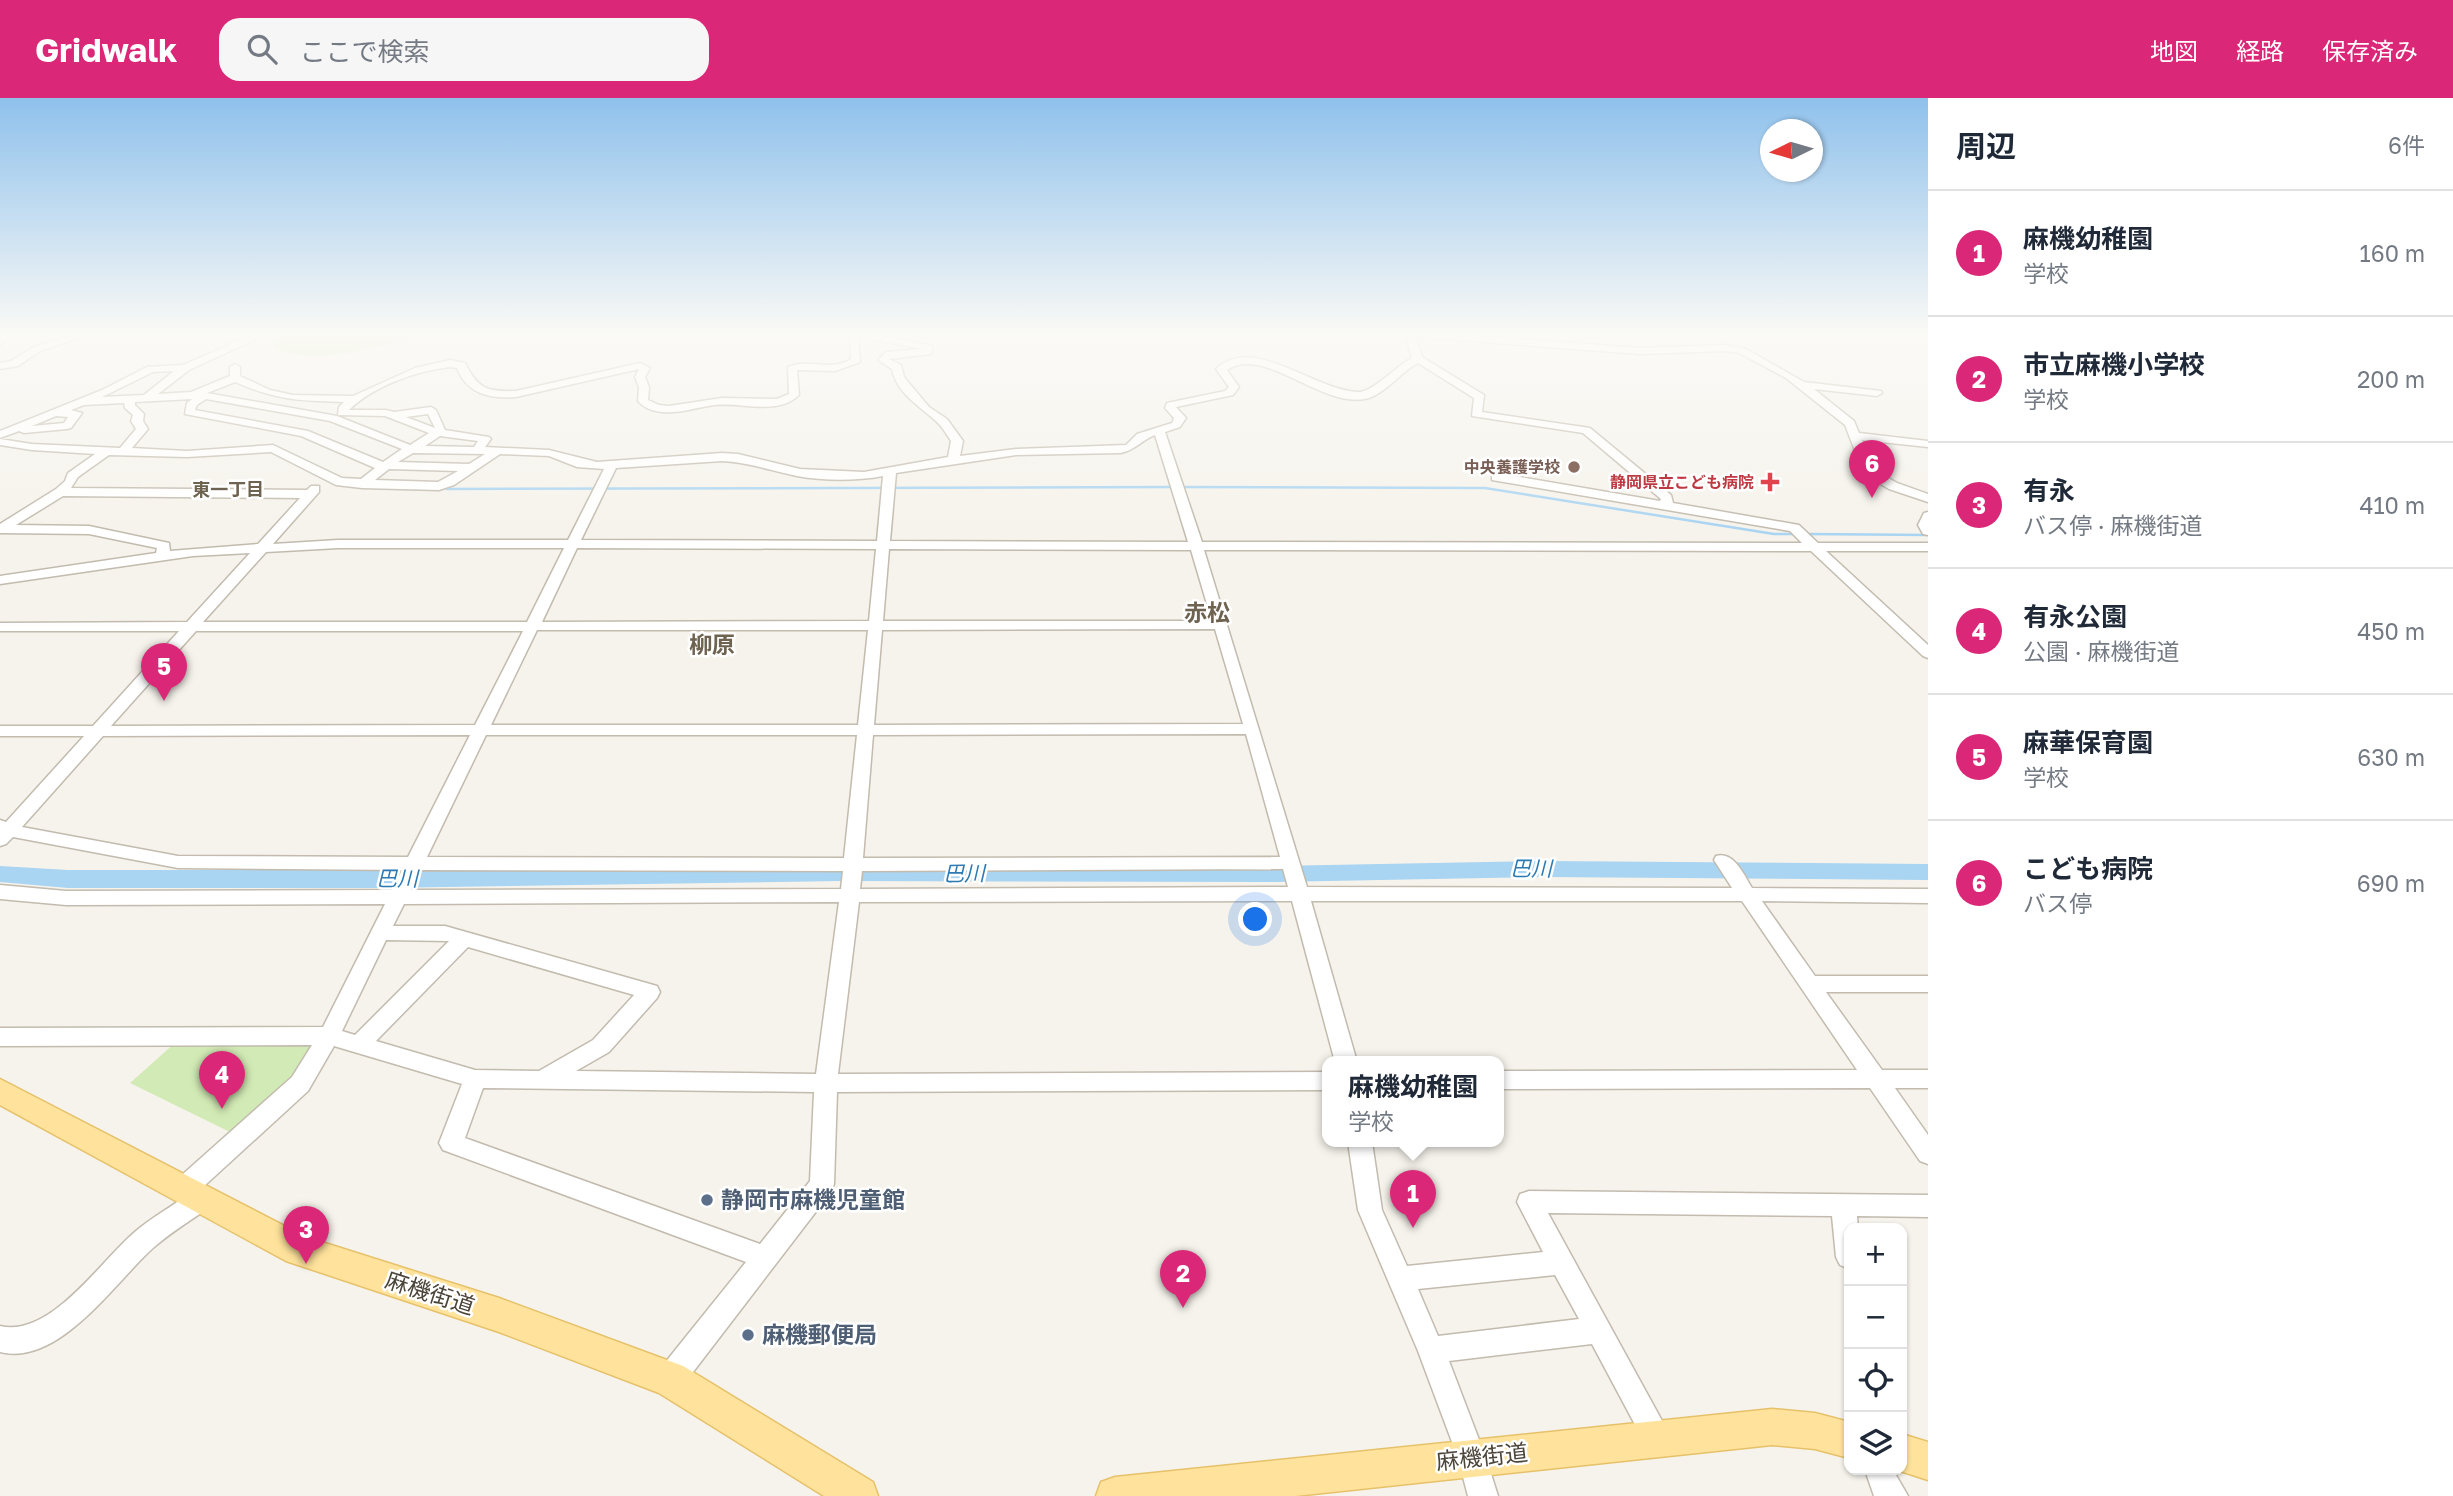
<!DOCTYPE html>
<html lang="ja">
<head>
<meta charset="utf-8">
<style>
	:root { --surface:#fff; --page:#f6f6f7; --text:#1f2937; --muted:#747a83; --line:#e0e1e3; --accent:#db2777 }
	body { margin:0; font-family:"Golos Text","Noto Sans JP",sans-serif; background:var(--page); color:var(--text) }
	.controls { position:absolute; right:21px; bottom:21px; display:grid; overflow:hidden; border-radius:14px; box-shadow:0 2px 5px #0004 }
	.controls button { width:63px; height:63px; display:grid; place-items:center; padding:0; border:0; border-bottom:2px solid var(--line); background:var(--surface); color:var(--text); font:35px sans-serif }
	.compass { position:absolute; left:1760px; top:21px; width:63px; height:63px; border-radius:50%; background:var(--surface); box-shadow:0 2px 5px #0004; rotate:265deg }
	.you { position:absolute; left:1256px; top:822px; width:24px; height:24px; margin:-18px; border:5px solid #fff; border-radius:50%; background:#1a73e8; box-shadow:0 0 0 10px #1a73e833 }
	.badge { display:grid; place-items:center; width:46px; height:46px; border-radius:50%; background:var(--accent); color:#fff; font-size:23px; font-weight:700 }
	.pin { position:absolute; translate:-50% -58px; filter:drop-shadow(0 2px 4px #0008) }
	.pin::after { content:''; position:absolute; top:37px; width:24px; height:21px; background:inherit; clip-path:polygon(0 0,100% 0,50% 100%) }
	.popup { position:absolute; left:1322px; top:958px; width:182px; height:91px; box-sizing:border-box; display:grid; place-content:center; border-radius:14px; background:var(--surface); filter:drop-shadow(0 2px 5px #0005); font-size:23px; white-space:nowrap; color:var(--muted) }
	.popup b { font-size:26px; color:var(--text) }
	.popup::after { content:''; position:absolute; left:50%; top:100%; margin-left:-14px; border:14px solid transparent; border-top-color:var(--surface) }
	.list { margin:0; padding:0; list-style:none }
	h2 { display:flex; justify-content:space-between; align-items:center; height:91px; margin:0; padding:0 28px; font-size:30px }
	h2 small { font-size:23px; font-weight:400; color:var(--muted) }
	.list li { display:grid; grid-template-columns:46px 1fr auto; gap:21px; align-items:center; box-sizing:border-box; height:126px; padding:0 28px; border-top:2px solid var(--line) }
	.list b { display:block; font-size:26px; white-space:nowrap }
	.list p { margin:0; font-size:23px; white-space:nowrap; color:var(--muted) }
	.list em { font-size:23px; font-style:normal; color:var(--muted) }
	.icon { flex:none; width:38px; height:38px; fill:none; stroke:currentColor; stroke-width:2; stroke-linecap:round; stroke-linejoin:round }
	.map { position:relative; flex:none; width:1928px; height:1398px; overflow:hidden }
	header { display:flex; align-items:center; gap:42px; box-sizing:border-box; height:98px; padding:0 35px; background:var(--accent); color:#fff }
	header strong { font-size:33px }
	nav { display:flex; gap:38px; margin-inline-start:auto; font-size:24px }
	.search { width:490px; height:63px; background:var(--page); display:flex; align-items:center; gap:18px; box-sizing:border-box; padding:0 24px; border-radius:21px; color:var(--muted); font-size:26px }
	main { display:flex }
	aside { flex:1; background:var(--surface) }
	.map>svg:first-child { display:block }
	.green { fill:#d2eab5 }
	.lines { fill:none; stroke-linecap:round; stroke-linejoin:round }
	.stream { stroke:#a9d4f2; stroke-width:2.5 }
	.river { fill:#a9d4f2; fill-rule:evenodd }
	.minor-casing { stroke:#c2bbae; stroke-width:3 }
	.major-casing { stroke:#e6c16a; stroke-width:3 }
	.minor { fill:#fff; fill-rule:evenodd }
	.major { fill:#ffe39c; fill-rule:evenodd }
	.education-dot { fill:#8d6e63; stroke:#fff; stroke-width:2.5 }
	.health-dot { fill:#e0444e; stroke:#fff; stroke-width:2.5 }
	.service-dot { fill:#5c6f8a; stroke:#fff; stroke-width:2.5 }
	.labels { text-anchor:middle; stroke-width:5; stroke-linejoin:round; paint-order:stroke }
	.far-education-label { font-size:16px; font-weight:bold; fill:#785e54; stroke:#fff; text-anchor:end }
	.far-health-label { font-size:16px; font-weight:bold; fill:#be3a42; stroke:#fff; text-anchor:end }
	.far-neighbourhood-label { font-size:18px; font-weight:bold; fill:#6e6250; stroke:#fff }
	.water-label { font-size:21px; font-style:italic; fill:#2e7ab2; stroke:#fff }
	.quarter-label { font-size:23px; font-weight:bold; fill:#6e6250; stroke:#fff }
	.near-service-label { font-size:23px; font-weight:bold; fill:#4e5e75; stroke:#fff; text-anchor:start }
	.near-street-label { font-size:23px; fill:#4b4439; stroke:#fff }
</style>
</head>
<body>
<header>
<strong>Gridwalk</strong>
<div class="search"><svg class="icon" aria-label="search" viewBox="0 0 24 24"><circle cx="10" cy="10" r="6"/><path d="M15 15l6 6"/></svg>ここで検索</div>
<nav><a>地図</a><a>経路</a><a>保存済み</a></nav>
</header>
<main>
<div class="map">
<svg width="1928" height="1398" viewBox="0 0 1928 1398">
	<rect width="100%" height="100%" fill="#f6f3ec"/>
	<g class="green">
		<path d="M 285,235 L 435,235 C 391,246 318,269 275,251 L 272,245 Z"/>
		<polygon points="176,944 312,944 295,981 234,1036 130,985"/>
	</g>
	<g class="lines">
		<g class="stream">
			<polyline points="1180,389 1485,390 1774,436 1795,436"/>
			<polyline points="447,391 1173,389"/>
			<polyline points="1807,436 1928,437"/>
		</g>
		<polygon class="river" points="1543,763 1928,766 1928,782 1543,779 1275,784 839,783 383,790 68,790 0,784 0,768 68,772 383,772 839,767 1275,768"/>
		<defs>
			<g id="minor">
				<polygon points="6,235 17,235 0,247 0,239"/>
				<polygon points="79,235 93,235 40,253 18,268 0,271 0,265 11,263 34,249"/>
				<path d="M 256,235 L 269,235 L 189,272 L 158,296 L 191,294 L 230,278 L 230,269 L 235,266 L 240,269 L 240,278 L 270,292 L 293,297 L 353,298 L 415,270 L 450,262 L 465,265 C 478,291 487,294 516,293 L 640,265 L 650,270 L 645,279 L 649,289 L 648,302 L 659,307 L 669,308 L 722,300 L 777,301 L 789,296 L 788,269 C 808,260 832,274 851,261 L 850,236 L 870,235 L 933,248 L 931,256 L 889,261 L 901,267 L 904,279 L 929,309 L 947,321 L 963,343 L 960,358 L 1016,351 L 1126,347 L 1137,336 L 1172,325 L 1174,320 L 1165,310 L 1167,305 L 1225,293 L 1229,289 L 1216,271 C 1253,235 1316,294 1359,294 C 1373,294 1396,268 1412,260 L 1406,238 L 1399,235 L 1440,235 L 1640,250 L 1725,247 L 1746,251 L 1804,284 L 1881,293 L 1882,295 L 1877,298 L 1814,291 L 1854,323 L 1859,335 L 1928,343 L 1928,349 L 1862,342 L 1873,371 L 1897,385 L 1928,396 L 1928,404 L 1889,391 L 1864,376 L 1845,327 L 1786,280 L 1739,255 L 1725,253 L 1640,256 L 1416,239 L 1422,259 L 1484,297 L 1482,314 L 1590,330 L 1671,397 L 1673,405 L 1799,427 L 1818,445 L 1928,445 L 1928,453 L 1826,453 L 1928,547 L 1928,560 L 1923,558 L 1811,453 L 1204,452 L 1307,789 L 1732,790 L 1714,762 L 1716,758 C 1734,753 1744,777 1752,790 L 1928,791 L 1928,805 L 1762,803 L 1815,878 L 1928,878 L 1928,894 L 1826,894 L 1882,972 L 1928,972 L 1928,990 L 1895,990 L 1928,1037 L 1928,1066 L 1920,1063 L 1870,990 L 1499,991 L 1499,973 L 1857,972 L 1742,803 L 1311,803 L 1357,964 L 1335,964 L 1292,803 L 859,804 L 838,976 L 1327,974 L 1327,992 L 837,994 L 834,1086 L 831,1094 L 680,1291 L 670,1295 L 660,1291 L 656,1281 L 660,1271 L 746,1164 L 443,1052 L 439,1045 L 462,986 L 334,948 L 308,993 L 202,1090 L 210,1093 L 213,1101 L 210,1109 C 191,1122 170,1135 153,1150 C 115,1184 59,1269 0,1254 L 0,1228 C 51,1240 101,1162 136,1133 C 150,1121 166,1112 180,1102 L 174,1100 L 171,1092 L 174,1084 L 292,979 L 312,947 L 0,948 L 0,930 L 323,929 L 385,806 L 66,807 L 0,801 L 0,787 L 66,793 L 392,792 L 402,772 L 178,770 L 13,739 L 6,746 L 0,748 L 0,722 L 6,724 L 84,638 L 0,638 L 0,628 L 93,628 L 179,533 L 0,533 L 0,525 L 187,524 L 250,455 L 193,458 L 0,486 L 0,478 L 156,455 L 157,450 L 89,436 L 0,435 L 0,426 L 56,391 L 65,383 L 68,375 L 95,356 L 32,352 L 0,347 L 0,341 L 32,346 L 120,350 L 136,331 L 131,323 L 133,317 L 125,310 L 124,305 L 84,307 L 71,312 L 82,315 L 71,330 L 67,331 L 24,335 L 19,333 L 0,340 L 0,333 L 102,292 L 147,269 L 183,267 ZM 861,239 L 922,251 L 886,254 L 878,262 L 892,271 C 896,295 921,309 938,325 C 943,330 947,337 951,343 L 948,359 L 864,374 L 800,371 L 738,356 L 722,355 L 597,364 L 549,352 L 485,349 L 491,341 L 489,339 L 445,332 L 436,312 L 431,309 L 394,314 L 386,312 L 349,312 C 373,288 416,273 450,269 L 457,270 C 467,296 490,301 516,299 L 639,271 L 635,279 L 639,289 L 638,303 C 644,310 652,313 662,314 C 680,316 697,309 715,307 C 742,304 778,318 799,297 L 797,272 L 835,273 L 860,264 L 858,240 ZM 1418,265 L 1474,300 L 1472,318 L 1583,335 L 1661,401 L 1660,403 L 1496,375 L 1492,376 L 1492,382 L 1790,433 L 1802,445 L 1202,444 L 1165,334 L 1180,329 L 1186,320 L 1176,309 L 1233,297 L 1239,289 L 1227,272 C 1264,247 1320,309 1365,301 C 1386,296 1399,275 1418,265 ZM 174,273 L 144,297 L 102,299 L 153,274 ZM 235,284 C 276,302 299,303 344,304 L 339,309 L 338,317 L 385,318 L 429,335 L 410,347 L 337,318 L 207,295 ZM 192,301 L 187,305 L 185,316 L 301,338 L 375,370 L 361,381 L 342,380 L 273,347 L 187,353 L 132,350 L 148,331 L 143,323 L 144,316 L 135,307 L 135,304 ZM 206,301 L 330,323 L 402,351 L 383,364 L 308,333 L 195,312 L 197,307 ZM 428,316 L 435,330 L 406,319 ZM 56,318 L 68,319 L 64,325 L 32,328 ZM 1155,337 L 1188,444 L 890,443 L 896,375 L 1016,357 L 1121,355 C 1135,352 1142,342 1155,337 ZM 440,338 L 478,343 L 474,349 L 425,348 ZM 271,354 L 336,387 L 362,390 L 439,392 L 454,387 L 500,356 L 549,358 L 577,369 L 604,371 L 568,442 L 338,442 L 273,446 L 319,394 L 319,388 L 311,388 L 307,392 L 71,390 L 78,379 L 109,357 L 187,359 ZM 413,355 L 485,356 L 469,366 L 398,364 ZM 722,363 C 748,364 772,373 797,378 C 824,383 857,383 883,378 L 877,443 L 581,442 L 616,370 ZM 389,371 L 458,373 L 438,384 L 375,382 ZM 63,398 L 300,400 L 258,446 L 170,453 L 169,445 L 89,428 L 16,427 ZM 338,450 L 564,450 L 527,524 L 203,524 L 266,454 ZM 577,450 L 876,451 L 869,523 L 542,524 ZM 889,451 L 1191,452 L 1212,523 L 883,523 ZM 1215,531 L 1243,626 L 874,627 L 882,532 ZM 537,532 L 868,532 L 858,627 L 491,627 ZM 196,533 L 523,533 L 475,627 L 111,628 ZM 1246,636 L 1280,759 L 863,760 L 873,637 ZM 470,637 L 408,759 L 178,758 L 22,729 L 103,638 ZM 486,637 L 857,637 L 844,760 L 427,759 ZM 1283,771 L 1288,789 L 860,791 L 862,773 ZM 421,772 L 843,773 L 841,791 L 411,792 ZM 839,804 L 816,976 L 576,973 L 609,954 L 657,900 L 660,894 L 657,888 L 445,828 L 393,828 L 404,806 ZM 386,842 L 449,843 L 355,937 L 342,933 ZM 468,849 L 634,897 L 593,942 L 539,973 L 475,972 L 376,943 ZM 483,990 L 814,994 L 810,1083 L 760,1146 L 465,1040 Z"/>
				<polygon points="1928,414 1928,437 1923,436 1918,427 1924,415"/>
				<path d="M 1348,1044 L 1372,1044 L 1382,1112 L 1407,1168 L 1543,1154 L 1517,1104 L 1520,1096 L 1529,1093 L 1928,1097 L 1928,1119 L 1857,1118 L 1858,1130 L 1849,1130 L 1849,1171 L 1840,1167 L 1836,1159 L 1832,1118 L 1548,1115 L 1672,1341 L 1668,1351 L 1658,1355 L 1648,1351 L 1592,1246 L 1449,1263 L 1486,1360 L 1498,1398 L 1468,1398 L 1458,1360 L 1418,1253 L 1358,1112 ZM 1555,1177 L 1579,1221 L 1438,1238 L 1418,1191 Z"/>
				<polygon points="1865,1372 1893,1372 1908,1398 1874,1398"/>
			</g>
			<g id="major">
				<polygon points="0,981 306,1139 499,1200 683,1268 873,1384 878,1398 824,1398 659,1295 499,1234 286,1163 0,1007"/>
				<polygon points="1772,1311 1815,1315 1849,1324 1849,1360 1815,1351 1772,1347 1295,1398 1096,1398 1101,1384 1115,1379"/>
				<polygon points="1902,1336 1928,1344 1928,1382 1897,1372 1902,1372"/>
			</g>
		</defs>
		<use href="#minor" class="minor-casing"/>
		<use href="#major" class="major-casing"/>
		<use href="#minor" class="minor"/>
		<use href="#major" class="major"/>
	</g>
	<linearGradient id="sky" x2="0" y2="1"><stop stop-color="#8fc1ec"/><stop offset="0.55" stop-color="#fbfaf6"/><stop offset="1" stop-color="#fbfaf6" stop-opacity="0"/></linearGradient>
	<rect width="1928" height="431" fill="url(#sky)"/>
	<circle class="education-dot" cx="1574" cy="369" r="7"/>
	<path class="health-dot" d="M1766.5 373.5h7v7h7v7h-7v7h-7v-7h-7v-7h7z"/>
	<g class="service-dot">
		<circle cx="707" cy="1102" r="7"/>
		<circle cx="748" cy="1237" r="7"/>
	</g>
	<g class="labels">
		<g class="far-education-label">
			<text x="1560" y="375">中央養護学校</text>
		</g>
		<g class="far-health-label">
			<text x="1754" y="390">静岡県立こども病院</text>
		</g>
		<g class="far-neighbourhood-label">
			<text x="228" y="398">東一丁目</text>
		</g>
		<g class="water-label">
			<text x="1531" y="778">巴川</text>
			<text transform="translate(964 776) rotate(-1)" y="7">巴川</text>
			<text x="397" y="788">巴川</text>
		</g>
		<g class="quarter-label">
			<text x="1207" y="523">赤松</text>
			<text x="712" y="555">柳原</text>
		</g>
		<g class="near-service-label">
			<text x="721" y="1110">静岡市麻機児童館</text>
			<text x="762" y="1245">麻機郵便局</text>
		</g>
		<g class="near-street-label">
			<text transform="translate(430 1195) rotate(18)" y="8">麻機街道</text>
			<text transform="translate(1482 1359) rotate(-6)" y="8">麻機街道</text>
		</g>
	</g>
</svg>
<div class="controls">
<button>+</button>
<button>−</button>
<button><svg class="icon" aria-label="locate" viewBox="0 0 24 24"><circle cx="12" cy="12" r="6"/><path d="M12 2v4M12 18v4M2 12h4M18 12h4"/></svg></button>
<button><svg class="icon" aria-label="layers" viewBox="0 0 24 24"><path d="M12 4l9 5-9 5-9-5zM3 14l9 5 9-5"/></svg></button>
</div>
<svg class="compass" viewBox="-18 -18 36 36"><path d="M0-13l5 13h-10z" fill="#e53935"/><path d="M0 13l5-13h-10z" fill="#747a83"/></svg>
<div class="you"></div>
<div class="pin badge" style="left:1413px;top:1130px">1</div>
<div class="popup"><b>麻機幼稚園</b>学校</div>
<div class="pin badge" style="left:1183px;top:1210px">2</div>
<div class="pin badge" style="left:306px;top:1166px">3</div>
<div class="pin badge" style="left:222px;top:1011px">4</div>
<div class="pin badge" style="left:164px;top:603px">5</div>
<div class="pin badge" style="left:1872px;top:400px">6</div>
</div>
<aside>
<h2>周辺<small>6件</small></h2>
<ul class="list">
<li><span class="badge">1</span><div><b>麻機幼稚園</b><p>学校</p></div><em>160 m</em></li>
<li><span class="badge">2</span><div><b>市立麻機小学校</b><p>学校</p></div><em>200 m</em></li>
<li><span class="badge">3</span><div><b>有永</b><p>バス停 · 麻機街道</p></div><em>410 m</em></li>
<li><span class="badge">4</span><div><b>有永公園</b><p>公園 · 麻機街道</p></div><em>450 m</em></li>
<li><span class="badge">5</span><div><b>麻華保育園</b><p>学校</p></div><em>630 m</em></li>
<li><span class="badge">6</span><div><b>こども病院</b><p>バス停</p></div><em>690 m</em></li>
</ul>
</aside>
</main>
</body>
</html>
